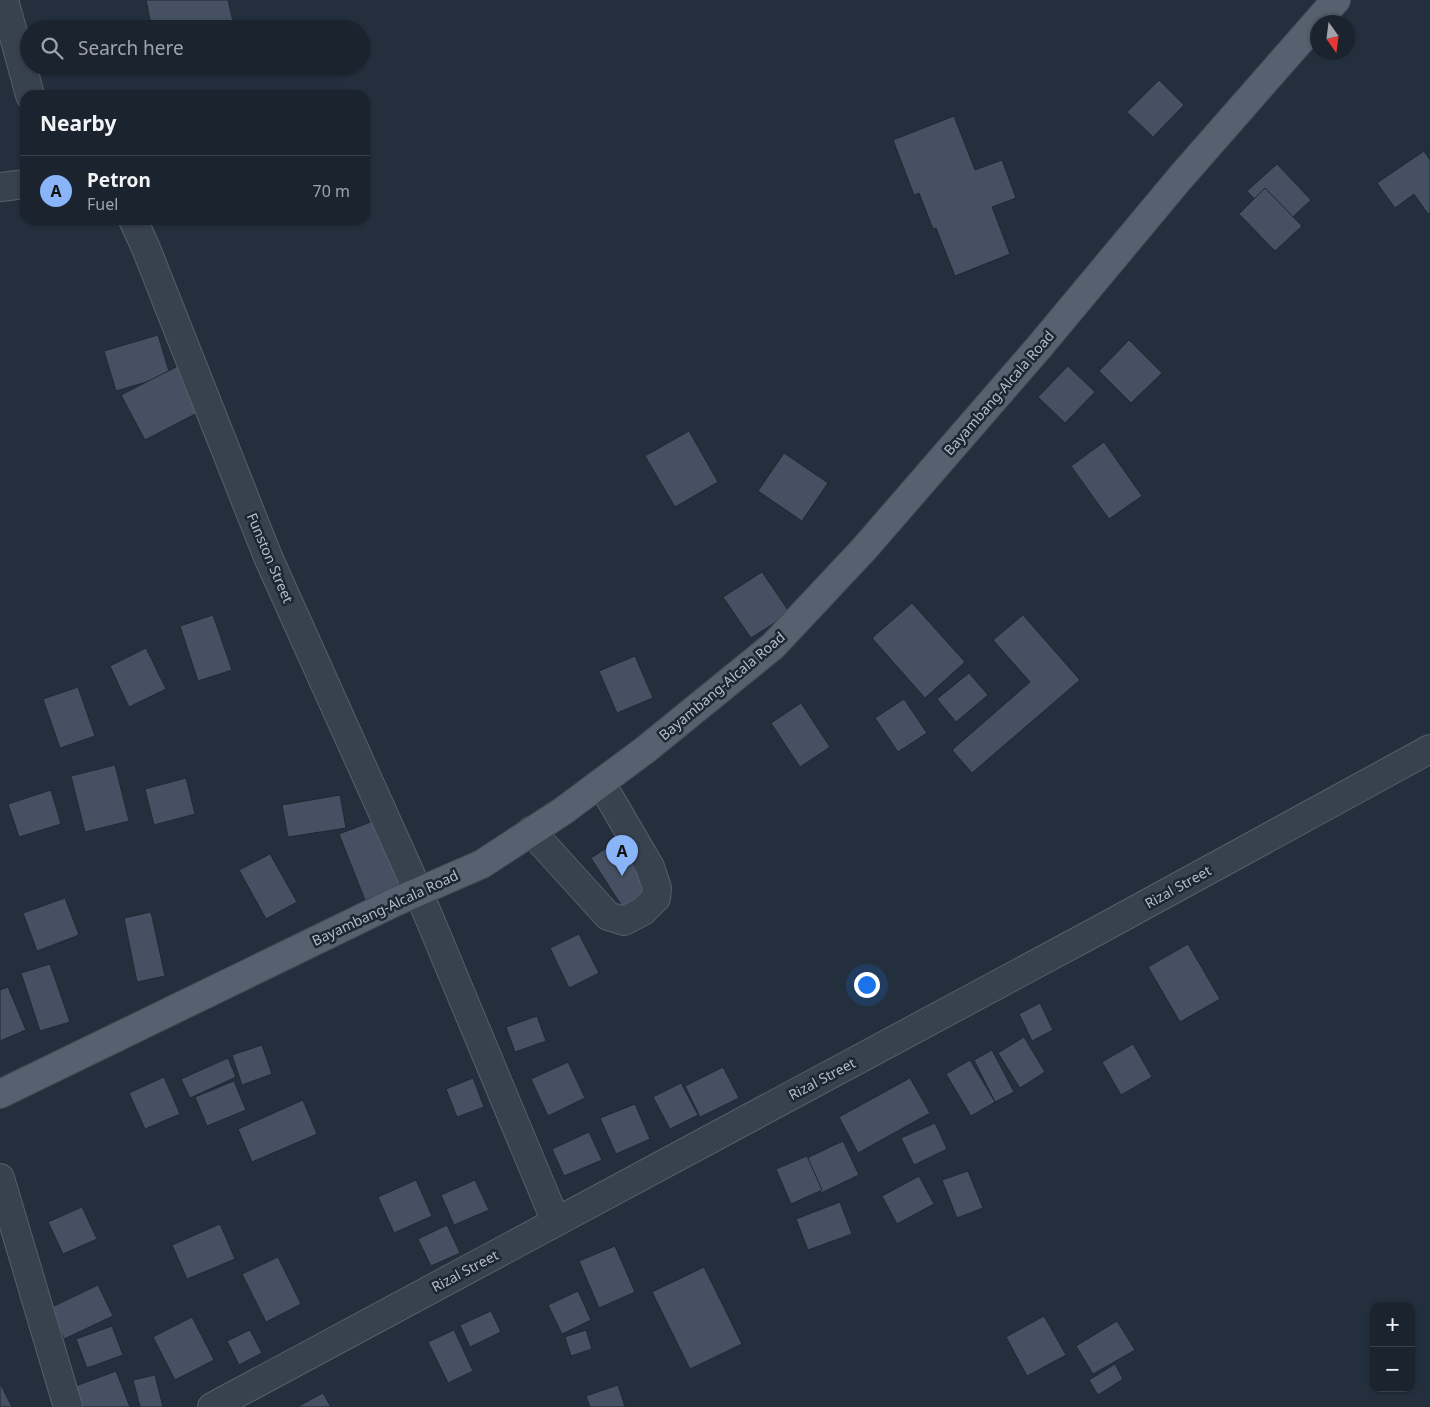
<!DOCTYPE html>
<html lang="en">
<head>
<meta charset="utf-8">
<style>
	:root { --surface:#1b232e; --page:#282f3a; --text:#f1f3f6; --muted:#a0a4aa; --line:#39404a; --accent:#8ab4f8 }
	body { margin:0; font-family:"Noto Sans",sans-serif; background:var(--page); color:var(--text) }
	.controls { position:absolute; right:15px; bottom:15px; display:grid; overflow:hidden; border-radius:10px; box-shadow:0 1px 4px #0004 }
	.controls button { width:45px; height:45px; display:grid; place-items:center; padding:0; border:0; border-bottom:1px solid var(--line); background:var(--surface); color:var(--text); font:25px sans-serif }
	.compass { position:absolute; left:1310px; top:15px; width:45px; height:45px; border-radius:50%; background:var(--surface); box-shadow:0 1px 4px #0004; rotate:166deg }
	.you { position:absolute; left:866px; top:984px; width:18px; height:18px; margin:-12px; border:4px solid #fff; border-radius:50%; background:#1a73e8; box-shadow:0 0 0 8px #1a73e833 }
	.badge { display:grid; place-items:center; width:32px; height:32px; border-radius:50%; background:var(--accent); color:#111; font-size:16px; font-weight:700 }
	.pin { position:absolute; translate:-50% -41px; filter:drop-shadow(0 1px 2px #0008) }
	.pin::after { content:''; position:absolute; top:26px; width:18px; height:15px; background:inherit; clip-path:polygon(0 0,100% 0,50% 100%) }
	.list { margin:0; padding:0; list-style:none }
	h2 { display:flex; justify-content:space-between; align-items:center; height:65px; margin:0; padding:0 20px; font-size:21px }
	h2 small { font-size:16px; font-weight:400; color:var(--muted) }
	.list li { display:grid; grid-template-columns:32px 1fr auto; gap:15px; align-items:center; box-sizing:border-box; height:70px; padding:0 20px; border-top:1px solid var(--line) }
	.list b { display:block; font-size:19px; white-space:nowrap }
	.list p { margin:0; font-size:16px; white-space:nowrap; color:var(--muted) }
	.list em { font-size:16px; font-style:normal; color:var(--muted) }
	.icon { flex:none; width:28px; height:28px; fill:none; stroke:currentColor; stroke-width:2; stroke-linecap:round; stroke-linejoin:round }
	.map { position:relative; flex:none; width:1430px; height:1407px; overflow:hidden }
	.search { position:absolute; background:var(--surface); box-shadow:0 1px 4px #0004; left:20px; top:20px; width:350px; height:55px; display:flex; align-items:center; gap:12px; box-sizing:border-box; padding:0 18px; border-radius:28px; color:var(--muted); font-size:19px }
	.panel { position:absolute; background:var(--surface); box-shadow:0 1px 4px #0004; left:20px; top:90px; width:350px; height:135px; border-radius:15px }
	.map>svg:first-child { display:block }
	.building { fill:#455162; stroke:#1f2835 }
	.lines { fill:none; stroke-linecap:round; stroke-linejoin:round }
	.minor-casing { stroke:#565f6c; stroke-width:30 }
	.major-casing { stroke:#414a57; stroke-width:30 }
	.minor { stroke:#38414e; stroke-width:28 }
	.major { stroke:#56606e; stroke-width:28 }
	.labels { text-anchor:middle; stroke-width:5; stroke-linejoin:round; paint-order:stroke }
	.street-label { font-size:14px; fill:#b4bcc9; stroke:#1d2633 }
</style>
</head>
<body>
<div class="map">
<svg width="1430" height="1407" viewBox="0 0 1430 1407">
	<rect width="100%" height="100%" fill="#242f3e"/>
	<g class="building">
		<polygon points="146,0 228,0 234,26 222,29 152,29"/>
		<polygon points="1159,80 1184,105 1153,137 1127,112"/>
		<polygon points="954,116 975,170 1002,160 1016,198 992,207 1010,254 955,276 936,228 933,229 919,193 914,195 893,140"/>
		<polygon points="1424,151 1430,160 1430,213 1428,214 1414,194 1395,208 1377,183"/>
		<polygon points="1277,164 1311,200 1281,228 1247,191"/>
		<polygon points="1265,188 1302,226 1275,251 1239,214"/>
		<polygon points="158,335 170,375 116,391 104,351"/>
		<polygon points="1129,340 1162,373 1131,403 1099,371"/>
		<polygon points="180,365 203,410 145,440 121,395"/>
		<polygon points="1068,366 1095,392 1065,423 1038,397"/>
		<polygon points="689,431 718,482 675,507 645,456"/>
		<polygon points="1104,442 1142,496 1109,519 1071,466"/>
		<polygon points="784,453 828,483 802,521 758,491"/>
		<polygon points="762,572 790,613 751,638 723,597"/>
		<polygon points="912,603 965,662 925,698 872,638"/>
		<polygon points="213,615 232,670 198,681 180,626"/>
		<polygon points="1023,615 1080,680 972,773 952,750 1030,682 993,640"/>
		<polygon points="146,648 166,689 129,707 110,666"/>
		<polygon points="635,656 653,698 617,713 599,671"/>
		<polygon points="969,673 988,695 956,722 937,699"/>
		<polygon points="78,687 95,736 60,748 43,699"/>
		<polygon points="904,699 927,733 898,752 875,718"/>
		<polygon points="801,703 830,747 800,767 771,723"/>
		<polygon points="115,765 129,821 85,832 71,776"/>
		<polygon points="186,778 195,814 154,825 145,789"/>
		<polygon points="51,790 61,824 19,837 8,804"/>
		<polygon points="340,795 346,828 288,837 282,805"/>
		<polygon points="376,820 402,886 365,900 339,834"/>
		<polygon points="619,840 652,894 625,911 591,858"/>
		<polygon points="270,854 297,902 266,919 239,870"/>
		<polygon points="65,898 79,935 37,951 23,913"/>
		<polygon points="151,912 165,976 137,982 124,918"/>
		<polygon points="579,934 599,973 569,988 550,948"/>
		<polygon points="1188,944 1220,999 1180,1022 1148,967"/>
		<polygon points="50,964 70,1022 40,1031 21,973"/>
		<polygon points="8,987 26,1030 0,1041 0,990"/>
		<polygon points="1040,1003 1053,1030 1032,1041 1019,1014"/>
		<polygon points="537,1016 546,1041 515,1052 506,1027"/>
		<polygon points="1024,1037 1045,1072 1020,1088 998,1053"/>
		<polygon points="1133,1044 1152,1077 1121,1095 1102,1062"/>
		<polygon points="262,1045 272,1074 242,1085 232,1055"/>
		<polygon points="992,1050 1014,1092 995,1102 974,1060"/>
		<polygon points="228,1058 236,1077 190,1098 181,1079"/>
		<polygon points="970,1060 995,1102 971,1116 946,1074"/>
		<polygon points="568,1062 585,1098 548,1116 531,1079"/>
		<polygon points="723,1067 739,1098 700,1117 685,1086"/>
		<polygon points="164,1077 180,1114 145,1129 129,1093"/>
		<polygon points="473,1078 484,1107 457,1117 446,1089"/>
		<polygon points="910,1078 930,1113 858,1153 839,1117"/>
		<polygon points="234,1081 246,1110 207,1126 195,1097"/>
		<polygon points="681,1083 698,1115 670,1129 653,1097"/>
		<polygon points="303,1100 317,1134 252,1162 238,1129"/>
		<polygon points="635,1104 650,1139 616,1154 600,1118"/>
		<polygon points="935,1123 947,1149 914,1165 901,1138"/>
		<polygon points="589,1132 602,1160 564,1176 552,1149"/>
		<polygon points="843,1141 859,1175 821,1193 805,1159"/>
		<polygon points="807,1156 822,1190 791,1204 776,1169"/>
		<polygon points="968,1171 983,1208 957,1218 942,1180"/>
		<polygon points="919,1176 934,1204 897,1224 882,1196"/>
		<polygon points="416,1180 432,1216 394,1233 378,1197"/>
		<polygon points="475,1180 489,1210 454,1225 441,1195"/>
		<polygon points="840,1202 852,1234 808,1250 796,1219"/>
		<polygon points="82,1207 97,1239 63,1254 48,1222"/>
		<polygon points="220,1224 235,1259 187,1279 172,1245"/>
		<polygon points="447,1225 460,1253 431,1266 418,1239"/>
		<polygon points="615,1246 635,1292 599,1308 579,1261"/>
		<polygon points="278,1257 301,1304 266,1322 242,1274"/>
		<polygon points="704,1267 742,1344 690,1369 652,1292"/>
		<polygon points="98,1285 113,1316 64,1339 50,1308"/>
		<polygon points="578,1291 591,1320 562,1334 548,1305"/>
		<polygon points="491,1311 501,1332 470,1347 460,1325"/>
		<polygon points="1044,1316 1066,1355 1027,1376 1006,1337"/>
		<polygon points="192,1317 214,1360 175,1380 153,1337"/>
		<polygon points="1117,1321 1135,1350 1093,1374 1076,1346"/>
		<polygon points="112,1326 123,1355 87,1368 76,1339"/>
		<polygon points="250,1330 262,1353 239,1365 227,1341"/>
		<polygon points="454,1330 473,1371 448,1383 428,1342"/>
		<polygon points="586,1330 592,1349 571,1356 565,1337"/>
		<polygon points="1115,1364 1123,1379 1098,1395 1089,1380"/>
		<polygon points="116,1371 130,1407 80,1407 73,1387"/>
		<polygon points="155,1375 163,1407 140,1407 133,1380"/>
		<polygon points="0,1383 12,1407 0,1407"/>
		<polygon points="618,1385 625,1407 590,1407 586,1396"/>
		<polygon points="323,1393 331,1407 297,1407"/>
	</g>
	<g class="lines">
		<defs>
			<g id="minor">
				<polyline points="4,0 30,95"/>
				<polyline points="0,187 25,184"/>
				<polyline points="133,220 145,246 268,557 418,891 556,1222"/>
				<polyline points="531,831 608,916 624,921 643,911 656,898 657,888 650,867 601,783"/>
				<polyline points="0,1178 68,1407"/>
				<polyline points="212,1407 1097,931 1430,749"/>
			</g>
			<polyline id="major" points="0,1094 395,902 482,864 563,811 645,750 773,646 864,549 1040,346 1180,178 1336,0"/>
		</defs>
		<use href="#minor" class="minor-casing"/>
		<use href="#major" class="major-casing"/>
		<use href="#minor" class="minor"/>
		<use href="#major" class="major"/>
	</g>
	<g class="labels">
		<g class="street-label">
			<text transform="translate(999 393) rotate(-49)" y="5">Bayambang-Alcala Road</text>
			<text transform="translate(270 558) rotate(67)" y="5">Funston Street</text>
			<text transform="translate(722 686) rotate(-40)" y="5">Bayambang-Alcala Road</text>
			<text transform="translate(1178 887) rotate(-29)" y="5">Rizal Street</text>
			<text transform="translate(385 908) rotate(-25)" y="5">Bayambang-Alcala Road</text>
			<text transform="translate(822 1079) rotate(-28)" y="5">Rizal Street</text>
			<text transform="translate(465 1271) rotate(-28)" y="5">Rizal Street</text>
		</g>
	</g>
</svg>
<div class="controls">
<button>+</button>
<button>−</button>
</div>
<svg class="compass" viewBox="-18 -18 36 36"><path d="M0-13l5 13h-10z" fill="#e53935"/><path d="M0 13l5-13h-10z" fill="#a0a4aa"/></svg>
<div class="you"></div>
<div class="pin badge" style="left:622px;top:876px">A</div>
<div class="search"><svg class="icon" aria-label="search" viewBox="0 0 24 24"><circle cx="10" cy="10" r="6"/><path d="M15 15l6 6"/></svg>Search here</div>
<section class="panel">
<h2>Nearby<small></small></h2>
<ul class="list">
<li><span class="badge">A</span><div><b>Petron</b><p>Fuel</p></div><em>70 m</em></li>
</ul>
</section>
</div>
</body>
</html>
